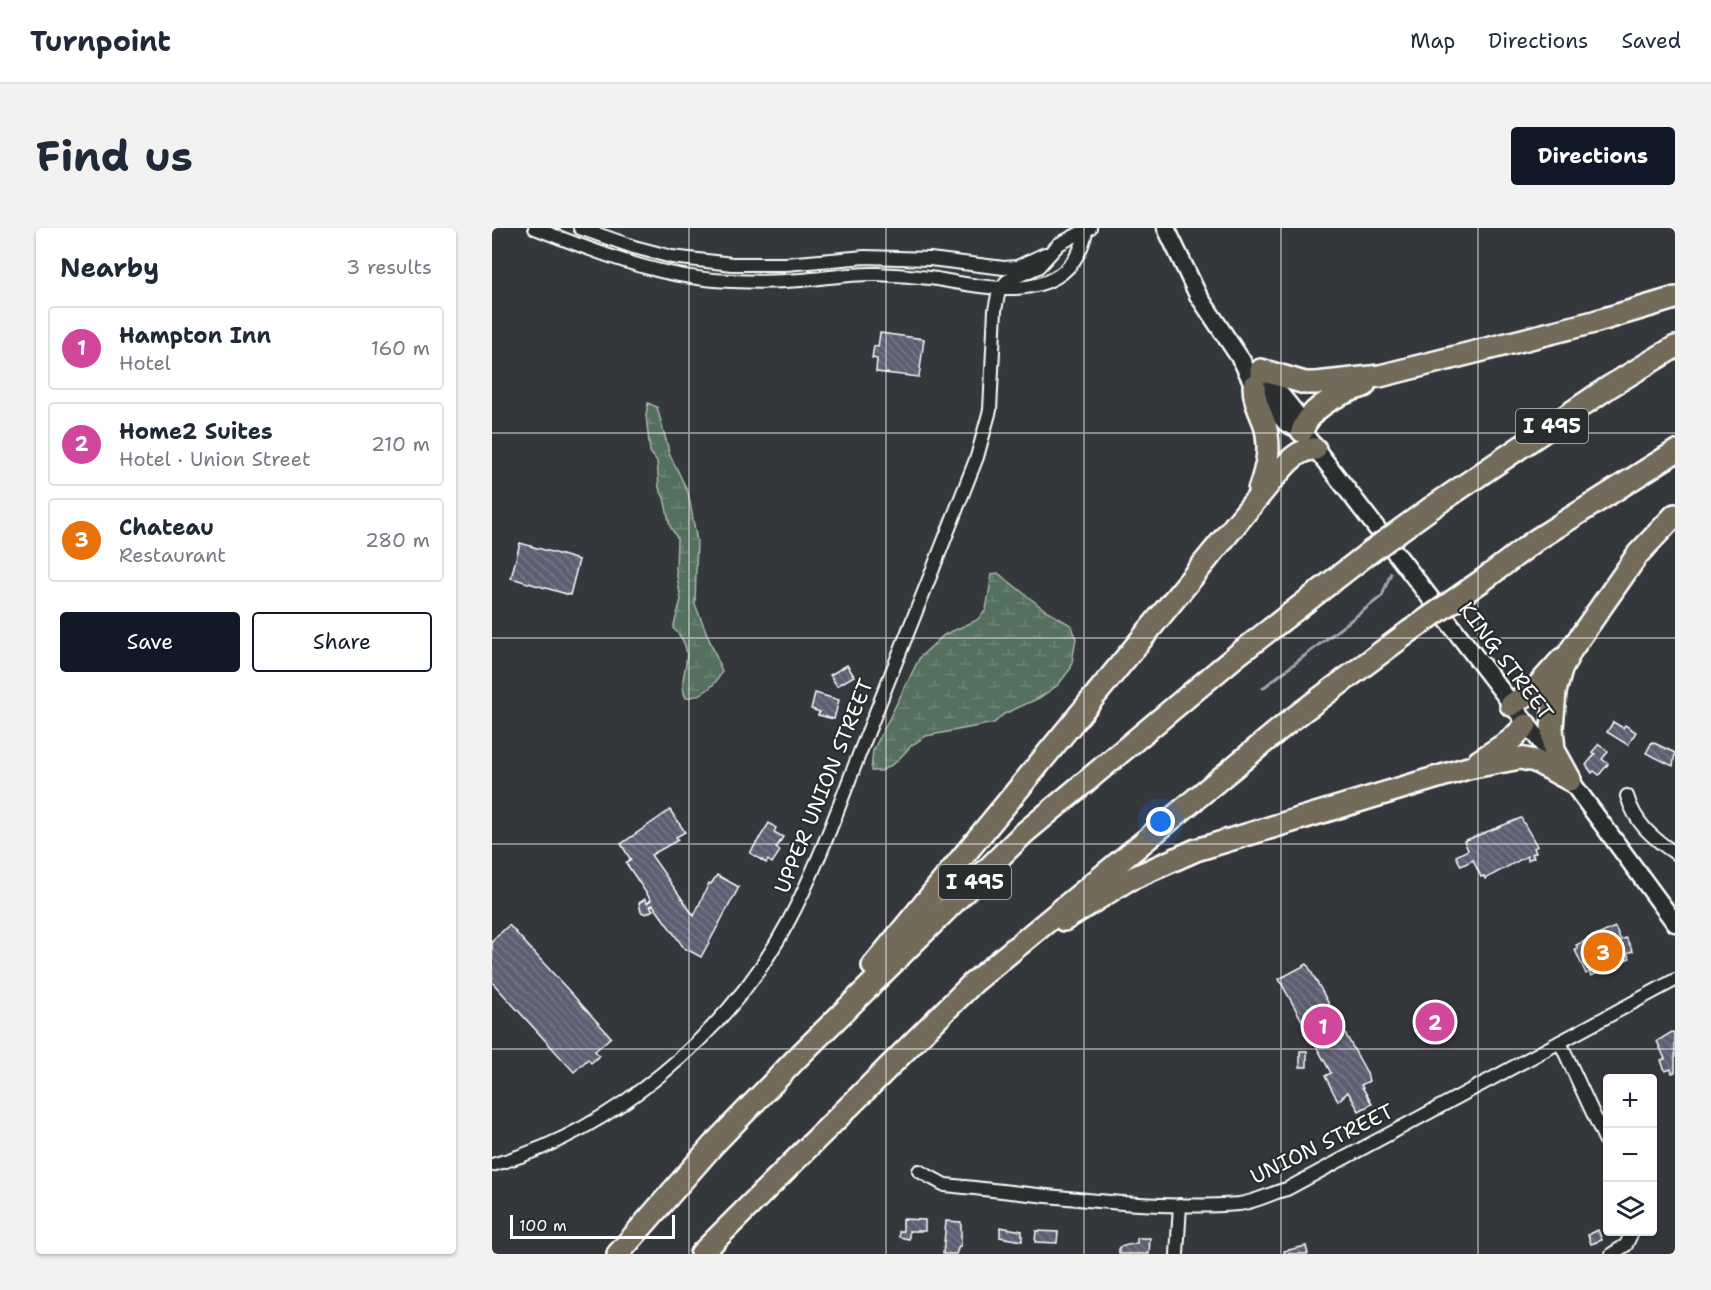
<!DOCTYPE html>
<html lang="en">
<head>
<meta charset="utf-8">
<style>
	:root { --surface:#fff; --page:#f2f2f3; --text:#1f2937; --muted:#747a83; --line:#e0e1e3; --accent:#111827 }
	body { margin:0; font-family:"Shantell Sans",sans-serif; background:var(--page); color:var(--text) }
	.controls { position:absolute; right:18px; bottom:18px; display:grid; overflow:hidden; border-radius:6px; box-shadow:0 2px 4px #0004 }
	.controls button { width:54px; height:54px; display:grid; place-items:center; padding:0; border:0; border-bottom:2px solid var(--line); background:var(--surface); color:var(--text); font:30px sans-serif }
	.scale { position:absolute; left:18px; bottom:15px; width:165px; box-sizing:border-box; padding-left:6px; border:3px solid #fff; border-top:0; font-size:16px; line-height:21px; white-space:nowrap; color:#fff; -webkit-text-stroke:4px #2a2d2e; paint-order:stroke }
	.you { position:absolute; left:669px; top:594px; width:21px; height:21px; margin:-15px; border:4px solid #fff; border-radius:50%; background:#1a73e8; box-shadow:0 0 0 9px #1a73e833 }
	.badge { display:grid; place-items:center; width:39px; height:39px; border-radius:50%; background:var(--accent); color:#fff; font-size:20px; font-weight:700 }
	.pin { position:absolute; translate:-50% -50%; border:3px solid #fff; box-shadow:0 2px 6px #0006 }
	.list { margin:0; padding:0; list-style:none }
	h2 { display:flex; justify-content:space-between; align-items:center; height:78px; margin:0; padding:0 24px; font-size:26px }
	h2 small { font-size:20px; font-weight:400; color:var(--muted) }
	.list li { display:grid; grid-template-columns:39px 1fr auto; gap:18px; align-items:center; box-sizing:border-box; height:84px; margin:0 12px 12px; padding:0 12px; border:2px solid var(--line); border-radius:6px }
	.list b { display:block; font-size:22px; white-space:nowrap }
	.list p { margin:0; font-size:20px; white-space:nowrap; color:var(--muted) }
	.list em { font-size:20px; font-style:normal; color:var(--muted) }
	.actions { display:flex; gap:12px; padding:18px 24px }
	.actions a { flex:1; padding:14px 0; border:2px solid var(--accent); border-radius:6px; text-align:center; font-size:21px; color:var(--accent) }
	.actions .main { background:var(--accent); color:#fff }
	.icon { flex:none; width:33px; height:33px; fill:none; stroke:currentColor; stroke-width:2; stroke-linecap:round; stroke-linejoin:round }
	.map { position:relative; flex:none; width:1183px; height:1026px; overflow:hidden; border-radius:6px }
	header { display:flex; align-items:center; gap:36px; box-sizing:border-box; height:84px; padding:0 30px; background:var(--surface); border-bottom:2px solid var(--line) }
	header strong { font-size:28px }
	nav { display:flex; gap:33px; margin-inline-start:auto; font-size:21px }
	.intro { display:flex; align-items:center; justify-content:space-between; box-sizing:border-box; height:144px; padding:0 36px }
	h1 { margin:0; font-size:42px }
	.button { padding:15px 27px; border-radius:6px; background:var(--accent); color:#fff; font-size:21px; font-weight:700 }
	main { display:flex; gap:36px; padding:0 36px }
	aside { flex:1; background:var(--surface); border-radius:6px; box-shadow:0 2px 4px #0004 }
	.map>svg:first-child { display:block }
	.wetland { fill:url(#wetland-marsh); stroke:#aab8ae; stroke-width:1.5 }
	.lines { fill:none; stroke-linecap:round; stroke-linejoin:round }
	.stream { stroke:#9da7b0; stroke-width:3 }
	.building { fill:url(#building-back-hatch); stroke:#fff; stroke-width:1.5 }
	.street-casing { stroke:#fff; stroke-width:16 }
	.secondary-casing { stroke:#fff; stroke-width:21 }
	.highway-casing { stroke:#fff; stroke-width:26 }
	.street { stroke:#2a2d2e; stroke-width:12 }
	.secondary { stroke:#2a2d2e; stroke-width:16 }
	.highway { stroke:#736b5a; stroke-width:21 }
	.highway-bridge-casing { stroke:#fff; stroke-width:26; stroke-linecap:butt }
	.highway-bridge { stroke:#736b5a; stroke-width:21 }
	.grid { fill:none; stroke:#fff; stroke-width:1.5; stroke-opacity:0.55 }
	.labels { text-anchor:middle; stroke-width:4.5; stroke-linejoin:round; paint-order:stroke }
	.shield { fill:#2a2d2e; stroke:#bfc0c0; stroke-width:1.5 }
	.shield-label { font-size:20px; font-weight:bold; fill:#fff }
	.street-label { font-size:21px; fill:#fff; stroke:#2a2d2e }
</style>
</head>
<body>
<header>
<strong>Turnpoint</strong>
<nav><a>Map</a><a>Directions</a><a>Saved</a></nav>
</header>
<div class="intro"><h1>Find us</h1><a class="button">Directions</a></div>
<main>
<aside>
<h2>Nearby<small>3 results</small></h2>
<ul class="list">
<li><span class="badge" style="background:#d1479c">1</span><div><b>Hampton Inn</b><p>Hotel</p></div><em>160 m</em></li>
<li><span class="badge" style="background:#d1479c">2</span><div><b>Home2 Suites</b><p>Hotel · Union Street</p></div><em>210 m</em></li>
<li><span class="badge" style="background:#e8710a">3</span><div><b>Chateau</b><p>Restaurant</p></div><em>280 m</em></li>
</ul>
<div class="actions"><a class="main">Save</a><a>Share</a></div>
</aside>
<div class="map">
<svg width="1183" height="1026" viewBox="0 0 1183 1026">
	<defs>
		<pattern id="wetland-marsh" width="20" height="14" patternUnits="userSpaceOnUse" patternTransform="scale(1.5)"><rect width="20" height="14" fill="#55705e"/><path d="M1 5h8M5 5V1M11 12h8M15 12V8" fill="none" stroke="#6e8576"/></pattern>
		<pattern id="building-back-hatch" width="6" height="6" patternUnits="userSpaceOnUse" patternTransform="scale(1.5)"><rect width="6" height="6" fill="#5b5f71"/><path d="M-1 5l2 2M0 0l6 6M5-1l2 2" fill="none" stroke="#747786"/></pattern>
	</defs>
	<rect width="100%" height="100%" fill="#34373b"/>
	<filter id="ink" filterUnits="userSpaceOnUse"><feTurbulence type="fractalNoise" baseFrequency=".0167" numOctaves="2"/><feDisplacementMap in="SourceGraphic" scale="12" xChannelSelector="R" yChannelSelector="G"/><feConvolveMatrix kernelMatrix="1 2 1 2 8 2 1 2 1" color-interpolation-filters="sRGB"/></filter>
	<g filter="url(#ink)">
		<g class="wetland">
			<path d="M 156,175 L 165,179 L 178,227 L 196,264 L 205,313 L 203,376 L 230,443 C 224,458 209,469 194,470 C 182,446 210,428 181,400 L 189,372 L 184,342 L 185,310 L 178,298 L 172,270 L 167,260 L 165,233 L 158,224 L 154,187 Z"/>
			<polygon points="506,345 553,382 580,398 584,411 579,440 566,457 547,470 512,486 502,495 434,508 419,518 403,535 389,543 379,543 381,523 428,429 452,407 485,392 494,382 500,346"/>
		</g>
		<g class="lines">
			<polyline class="stream" points="771,460 890,368 899,345"/>
		</g>
		<g class="building">
			<polygon points="388,105 432,111 427,149 384,144 385,131 380,130 382,118 386,119"/>
			<polygon points="28,315 87,332 78,367 19,350"/>
			<polygon points="355,437 362,448 345,458 338,447"/>
			<polygon points="323,465 347,472 342,491 326,487 328,484 319,481"/>
			<polygon points="1121,494 1131,500 1133,497 1144,504 1136,517 1115,504"/>
			<polygon points="1160,514 1183,525 1181,538 1154,525"/>
			<polygon points="1107,516 1116,524 1110,531 1116,536 1107,547 1102,543 1100,545 1094,537 1103,526 1100,524"/>
			<polygon points="178,582 193,604 184,609 186,612 159,627 202,688 217,655 219,656 225,647 247,659 209,729 192,720 161,677 158,678 161,682 154,686 149,684 147,675 153,671 155,675 159,672 134,635 139,632 129,616"/>
			<polygon points="1029,590 1045,618 1042,620 1044,624 1040,626 1042,629 1036,632 1035,628 993,651 992,648 989,649 981,632 969,638 964,628 976,622 972,613"/>
			<polygon points="277,595 284,600 282,604 291,609 284,620 288,623 280,635 276,632 274,635 258,625"/>
			<polygon points="17,697 119,809 103,823 107,828 99,835 96,831 82,844 0,754 0,713"/>
			<polygon points="1123,699 1129,712 1134,710 1141,723 1135,725 1138,730 1099,748 1097,744 1094,746 1083,722 1086,721 1084,717"/>
			<polygon points="815,736 875,845 877,853 869,857 880,876 867,883 856,864 846,873 833,848 839,845 787,751"/>
			<polygon points="1180,804 1183,805 1183,844 1180,845 1179,841 1173,843 1169,832 1173,831 1165,813"/>
			<rect x="808" y="823" width="7" height="16"/>
			<polygon points="411,991 433,992 433,1003 417,1003 417,1011 407,1009 407,1003 411,1003"/>
			<polygon points="454,993 469,994 469,1018 467,1018 464,1026 451,1026"/>
			<polygon points="508,999 530,1003 530,1013 508,1009"/>
			<polygon points="1106,1002 1110,1012 1099,1016 1096,1007"/>
			<polygon points="544,1003 566,1004 565,1015 543,1014"/>
			<polygon points="645,1010 658,1010 657,1026 627,1026 627,1019 645,1015"/>
			<polygon points="814,1018 816,1026 793,1026 792,1023"/>
		</g>
		<g class="lines">
			<defs>
				<g id="street">
					<path d="M 43,0 C 107,25 170,51 240,53 C 263,54 286,54 309,52 C 334,50 360,45 386,46 C 405,47 426,48 445,51 C 500,61 577,78 594,4"/>
					<polyline points="88,0 142,19 180,29 240,36 294,36 373,29 438,31 512,40 525,39 553,26"/>
					<path d="M 1135,568 C 1143,595 1160,610 1183,625"/>
					<polyline points="1068,814 1116,918"/>
					<path d="M 0,937 C 120,904 237,805 295,696 C 328,635 350,568 376,504 C 413,412 449,321 485,229 L 498,182 L 503,82 L 507,62 L 515,53 L 546,39 L 567,16 L 598,0"/>
					<path d="M 427,943 L 453,957 C 547,966 653,983 747,976 C 764,974 779,965 795,961 L 1183,752"/>
					<polyline points="685,1026 688,977"/>
					<polyline points="1120,1026 1134,1017 1140,1004"/>
				</g>
				<g id="secondary">
					<polyline points="674,0 706,67 750,133 762,158 794,195 810,203 1078,552 1183,695"/>
					<polyline points="769,142 806,188 807,199"/>
				</g>
				<g id="highway">
					<polyline points="769,142 813,155 824,155 888,148 1102,94 1183,70"/>
					<path d="M 762,158 C 762,172 767,181 772,194 C 780,218 775,239 767,262"/>
					<path d="M 810,203 C 819,178 848,165 872,158"/>
					<polyline points="939,280 1117,159 1183,119"/>
					<polyline points="991,352 1044,312 1183,224"/>
					<polyline points="1019,477 1042,462 1070,431"/>
					<polyline points="987,533 1019,512 1034,497"/>
					<polyline points="1078,551 1062,522 1060,500 1063,464 1069,442 1079,422 1146,326 1183,287"/>
					<polyline points="572,692 634,653 704,622 976,540 1028,530 1043,533 1078,552"/>
					<path d="M 381,738 L 781,251 C 793,238 804,221 823,221"/>
					<polyline points="126,1026 221,917 306,829 531,606 744,428 878,324"/>
					<polyline points="209,1026 481,755 799,492 918,403"/>
				</g>
			</defs>
			<use href="#street" class="street-casing"/>
			<use href="#secondary" class="secondary-casing"/>
			<use href="#highway" class="highway-casing"/>
			<use href="#street" class="street"/>
			<use href="#secondary" class="secondary"/>
			<use href="#highway" class="highway"/>
			<defs>
				<g id="highway-bridge">
					<polyline points="878,324 939,280"/>
					<polyline points="918,403 991,352"/>
				</g>
			</defs>
			<use href="#highway-bridge" class="highway-bridge-casing"/>
			<use href="#highway-bridge" class="highway-bridge"/>
		</g>
	</g>
	<path class="grid" d="M 197,0 L 197,1026M 394,0 L 394,1026M 592,0 L 592,1026M 789,0 L 789,1026M 986,0 L 986,1026M 0,205 L 1183,205M 0,410 L 1183,410M 0,616 L 1183,616M 0,821 L 1183,821"/>
	<g class="labels">
		<g class="shield">
			<rect x="1024" y="181" width="72" height="34" rx="4.5"/>
			<rect x="447" y="637" width="72" height="34" rx="4.5"/>
		</g>
		<g class="shield-label">
			<text x="1060" y="205">I 495</text>
			<text x="483" y="661">I 495</text>
		</g>
		<g class="street-label">
			<text transform="translate(1014 433) rotate(53)" y="7">KING STREET</text>
			<text transform="translate(332 558) rotate(-68)" y="7">UPPER UNION STREET</text>
			<text transform="translate(830 916) rotate(-26)" y="7">UNION STREET</text>
		</g>
	</g>
</svg>
<div class="controls">
<button>+</button>
<button>−</button>
<button><svg class="icon" aria-label="layers" viewBox="0 0 24 24"><path d="M12 4l9 5-9 5-9-5zM3 14l9 5 9-5"/></svg></button>
</div>
<div class="scale">100 m</div>
<div class="you"></div>
<div class="pin badge" style="left:831px;top:798px;background:#d1479c">1</div>
<div class="pin badge" style="left:943px;top:794px;background:#d1479c">2</div>
<div class="pin badge" style="left:1111px;top:724px;background:#e8710a">3</div>
</div>
</main>
</body>
</html>
